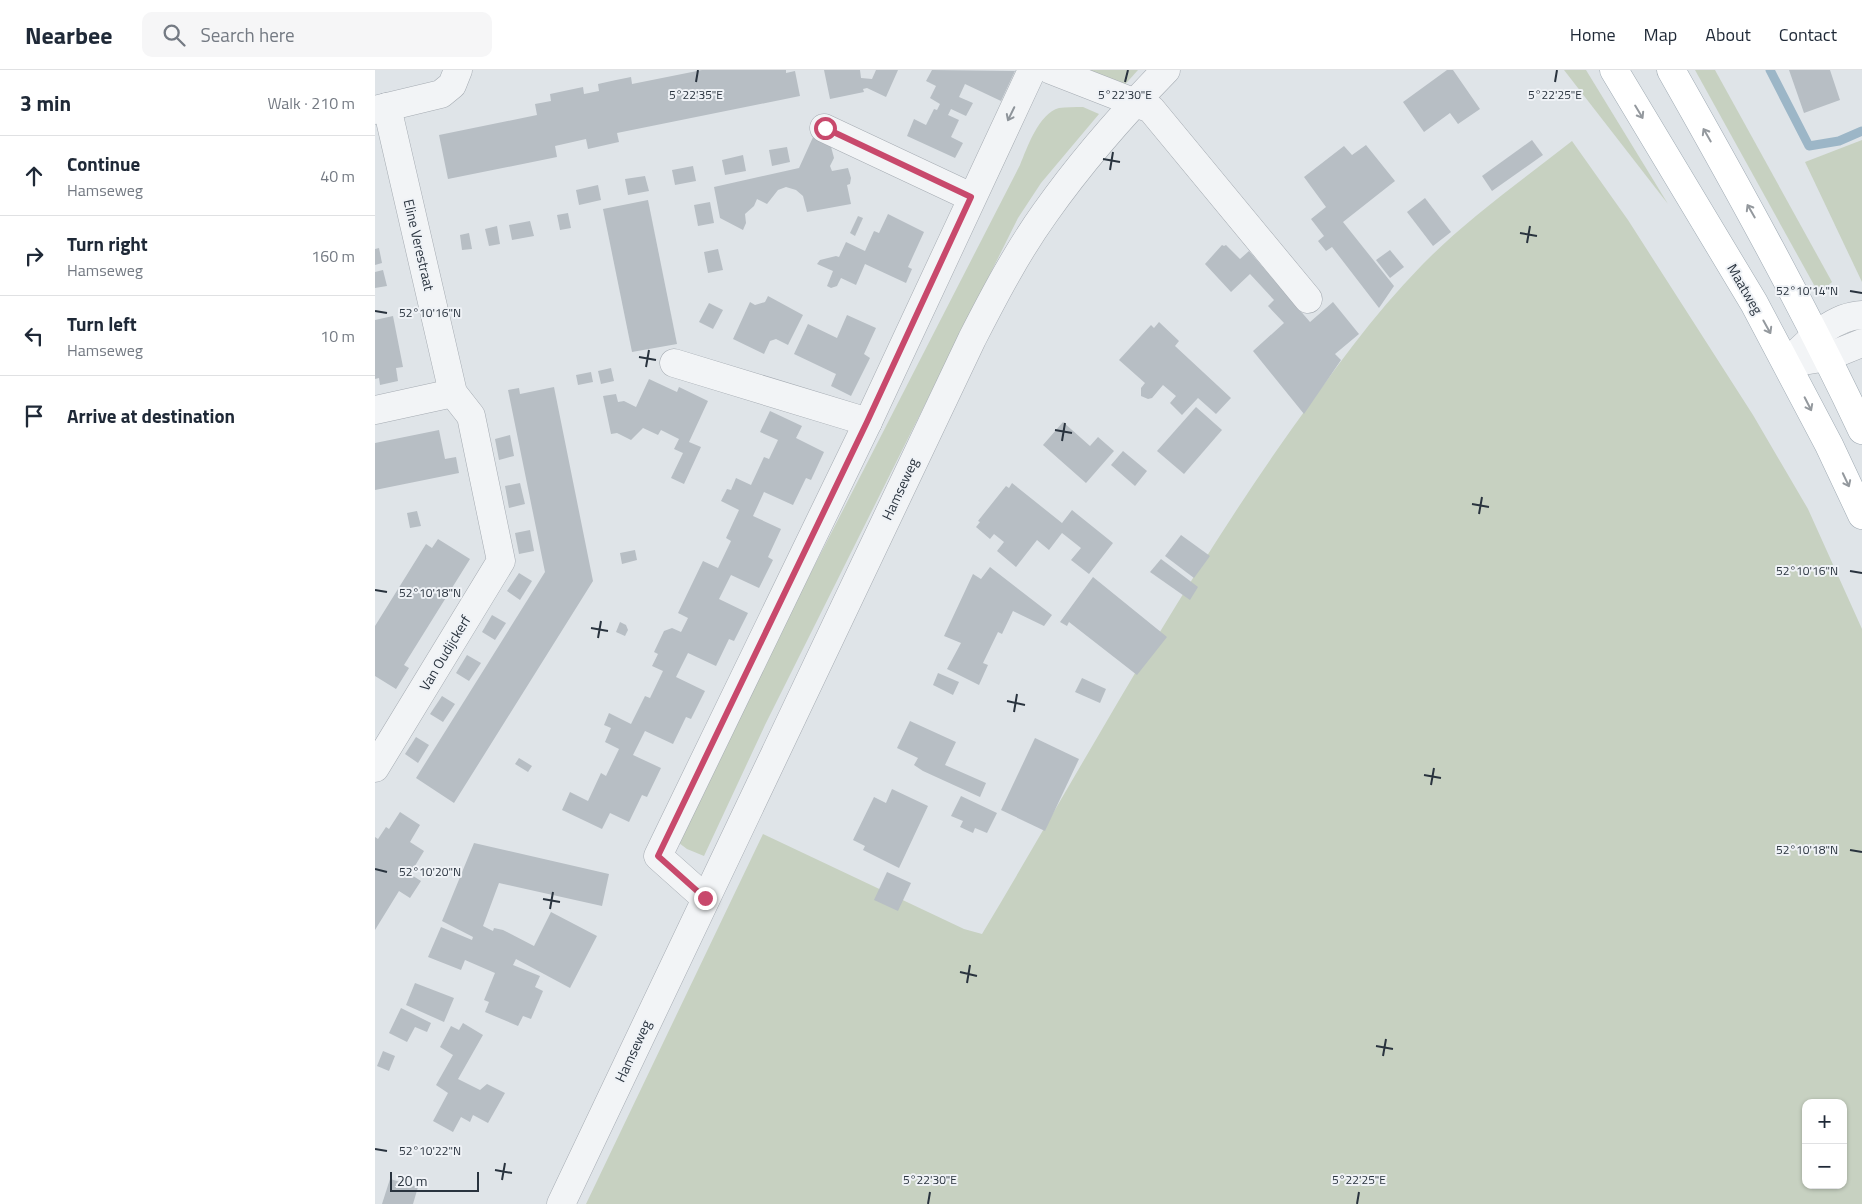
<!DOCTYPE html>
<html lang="en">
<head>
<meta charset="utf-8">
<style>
	:root { --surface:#fff; --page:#f6f6f7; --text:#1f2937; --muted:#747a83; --line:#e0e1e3 }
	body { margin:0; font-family:"Titillium Web",sans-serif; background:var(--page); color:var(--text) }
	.controls { position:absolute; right:15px; bottom:15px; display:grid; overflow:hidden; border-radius:10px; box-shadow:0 1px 4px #0004 }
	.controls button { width:45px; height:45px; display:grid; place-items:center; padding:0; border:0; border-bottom:1px solid var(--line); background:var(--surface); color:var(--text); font:25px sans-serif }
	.scale { position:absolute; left:15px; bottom:12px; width:89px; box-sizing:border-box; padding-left:5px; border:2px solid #29333e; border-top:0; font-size:14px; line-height:18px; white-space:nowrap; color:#29333e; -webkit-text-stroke:4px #eff2f6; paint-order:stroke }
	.stop { position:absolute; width:15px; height:15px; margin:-11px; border:4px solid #c8496c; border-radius:50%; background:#fff }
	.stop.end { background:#c8496c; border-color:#fff; box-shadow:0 1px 5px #0008 }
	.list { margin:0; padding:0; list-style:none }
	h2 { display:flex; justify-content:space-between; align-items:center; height:65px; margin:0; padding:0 20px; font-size:21px }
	h2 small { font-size:16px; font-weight:400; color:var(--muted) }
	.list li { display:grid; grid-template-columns:32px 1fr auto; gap:15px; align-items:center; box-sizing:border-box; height:80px; padding:0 20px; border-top:1px solid var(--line) }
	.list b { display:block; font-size:19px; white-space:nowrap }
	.list p { margin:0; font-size:16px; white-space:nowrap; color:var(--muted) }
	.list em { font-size:16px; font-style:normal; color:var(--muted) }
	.icon { flex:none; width:28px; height:28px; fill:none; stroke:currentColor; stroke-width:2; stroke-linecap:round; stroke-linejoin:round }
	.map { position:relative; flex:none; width:1487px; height:1134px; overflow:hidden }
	header { display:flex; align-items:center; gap:30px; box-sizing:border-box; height:70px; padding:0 25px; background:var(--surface); border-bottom:1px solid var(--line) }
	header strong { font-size:24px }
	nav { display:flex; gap:28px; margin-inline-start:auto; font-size:18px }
	.search { width:350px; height:45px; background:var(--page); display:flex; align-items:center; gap:12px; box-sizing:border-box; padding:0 18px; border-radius:10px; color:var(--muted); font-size:19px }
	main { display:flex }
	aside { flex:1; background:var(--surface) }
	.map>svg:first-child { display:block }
	.green { fill:#c7d1c1; fill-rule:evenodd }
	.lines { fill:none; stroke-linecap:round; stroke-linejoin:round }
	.stream { stroke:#9cb6c7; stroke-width:9 }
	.building { fill:#b7bec4 }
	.minor-casing { stroke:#a5abb2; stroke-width:29 }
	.major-casing { stroke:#9faab3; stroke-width:29 }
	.minor { stroke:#f2f4f6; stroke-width:28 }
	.major { stroke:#fff; stroke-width:28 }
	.oneway { stroke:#94999e }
	.oneway2 { stroke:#8e949a }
	.route { stroke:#c8496c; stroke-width:6 }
	.ticks { fill:none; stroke:#29333e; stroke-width:2 }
	.labels { text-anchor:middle; stroke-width:4; stroke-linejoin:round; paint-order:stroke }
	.street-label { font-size:14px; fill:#29333e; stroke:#eff2f6 }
	.ticks-label { font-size:12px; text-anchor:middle; fill:#29333e; stroke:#eff2f6; stroke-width:4; stroke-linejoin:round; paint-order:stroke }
</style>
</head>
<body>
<header>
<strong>Nearbee</strong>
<div class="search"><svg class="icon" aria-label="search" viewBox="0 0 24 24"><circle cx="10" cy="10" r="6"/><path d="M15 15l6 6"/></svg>Search here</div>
<nav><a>Home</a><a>Map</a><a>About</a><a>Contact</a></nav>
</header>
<main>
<aside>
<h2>3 min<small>Walk · 210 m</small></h2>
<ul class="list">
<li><svg class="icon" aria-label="ahead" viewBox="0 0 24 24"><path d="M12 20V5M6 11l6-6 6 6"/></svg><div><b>Continue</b><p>Hamseweg</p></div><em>40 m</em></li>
<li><svg class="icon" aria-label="right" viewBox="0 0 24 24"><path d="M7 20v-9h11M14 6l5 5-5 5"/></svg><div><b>Turn right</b><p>Hamseweg</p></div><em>160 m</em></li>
<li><svg class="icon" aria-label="left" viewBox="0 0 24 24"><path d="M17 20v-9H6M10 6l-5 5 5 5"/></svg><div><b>Turn left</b><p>Hamseweg</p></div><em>10 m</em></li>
<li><svg class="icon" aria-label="arrive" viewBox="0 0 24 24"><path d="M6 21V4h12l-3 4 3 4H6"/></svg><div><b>Arrive at destination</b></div></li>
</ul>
</aside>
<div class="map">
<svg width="1487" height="1134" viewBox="0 0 1487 1134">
	<rect width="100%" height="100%" fill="#dfe4e8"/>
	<g class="green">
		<polygon points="701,0 763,0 745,20"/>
		<polygon points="1189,0 1211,0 1293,134"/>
		<polygon points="1320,0 1340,0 1457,212 1444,224"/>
		<path d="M 708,37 L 724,44 L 666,113 L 643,148 L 390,655 L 329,786 L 312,779 L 300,770 L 309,750 L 645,95 C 652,78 664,43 684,38 C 691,37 700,37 708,37 Z"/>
		<polygon points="1487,70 1487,212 1430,92"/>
		<path d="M 1197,71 L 1253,150 L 1378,345 L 1433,439 L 1487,559 L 1487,1134 L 211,1134 L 388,764 L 589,859 L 607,864 C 708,695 802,521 916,360 C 957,303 997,246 1047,195 C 1092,149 1146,111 1197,71 ZM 1431,1033 L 1468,1033 L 1468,1115 L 1431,1115 Z"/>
	</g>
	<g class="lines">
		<polyline class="stream" points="1395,0 1434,76 1464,71 1487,61"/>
	</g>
	<g class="building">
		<polygon points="327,0 411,0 411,3 420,1 425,26 242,63 244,72 213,79 211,69 180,76 182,87 73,109 64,65 162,45 160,34 176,31 175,24 208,17 209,24 224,21 223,14 241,10 256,7 257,14"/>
		<polygon points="449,0 485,0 486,8 497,9 501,0 523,0 511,27 492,18 488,19 489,22 455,29"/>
		<polygon points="557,0 640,1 626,31 590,14 584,27 598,33 591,46 576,39 573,45 584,50 576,67 588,73 580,88 532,66 539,49 551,55 559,39 562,40 565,34 555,28 561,16 551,11"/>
		<polygon points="1072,0 1078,0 1105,39 1083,54 1075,43 1049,62 1028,32"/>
		<polygon points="1414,0 1455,0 1465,30 1429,43"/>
		<polygon points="439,65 455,73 459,88 455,96 457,101 473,98 476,108 475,114 472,115 476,134 432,142 428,126 421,120 411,117 403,120 392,134 382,129 379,136 370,144 371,153 368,160 345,148 339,117 424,98"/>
		<polygon points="1157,70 1168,85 1117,121 1107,106"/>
		<polygon points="991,75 1020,111 968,152 1019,216 1004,238 957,177 951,181 943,171 949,166 936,149 951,137 929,107 969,76 977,85"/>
		<polygon points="412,77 415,92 397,96 394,80"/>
		<polygon points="368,85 371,101 350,105 347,90"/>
		<polygon points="318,96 321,111 300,115 297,100"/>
		<polygon points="270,106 274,121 253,125 250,109"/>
		<polygon points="223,115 226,130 204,135 201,120"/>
		<polygon points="1050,128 1076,162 1058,176 1032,142"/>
		<polygon points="273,130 302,274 257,282 228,139"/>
		<polygon points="335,132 339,153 323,156 319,135"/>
		<polygon points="193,143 196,158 185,160 182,145"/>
		<polygon points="513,144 549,162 533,197 537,199 531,213 490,194 481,215 466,208 462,216 456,218 452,216 458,201 442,194 445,190 461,186 464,187 471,172 490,181 499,161 504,163"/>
		<polygon points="483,146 488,148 480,166 475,163"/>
		<polygon points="155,151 159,166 137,170 134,155"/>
		<polygon points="122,156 125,174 114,176 110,159"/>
		<polygon points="94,163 97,179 87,180 85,165"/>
		<polygon points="847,175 849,176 851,175 865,189 874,181 935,252 958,232 984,264 960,284 966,290 929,344 878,281 909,253 893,236 899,230 875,204 856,222 830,194"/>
		<polygon points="4,178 7,193 0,195 0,179"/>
		<polygon points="343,179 348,200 333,203 329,182"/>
		<polygon points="1015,180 1029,197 1015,208 1001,190"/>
		<polygon points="8,200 12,216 0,218 0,202"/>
		<polygon points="393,226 428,245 413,275 401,269 395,271 389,284 358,269 375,232 380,235 390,232"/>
		<polygon points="334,233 348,240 338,259 324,252"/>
		<polygon points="472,245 501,258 489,284 495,288 476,326 456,316 461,304 419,284 433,254 462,268"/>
		<polygon points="18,246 28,297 21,298 23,311 5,315 4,308 0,309 0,250"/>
		<polygon points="784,252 804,271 800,276 856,328 841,344 823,328 807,345 795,333 801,326 788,315 777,328 773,329 766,326 766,318 770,313 744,290 776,255 779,258"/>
		<polygon points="236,298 239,311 226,314 223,301"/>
		<polygon points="216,302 218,312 203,315 201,305"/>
		<polygon points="274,309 302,322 304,317 333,331 314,372 326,377 309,414 296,408 308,383 299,379 304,369 286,360 283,365 268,358 256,370 242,363 236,364 228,326 241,324 243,332 249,331 261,337"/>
		<polygon points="179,317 218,511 79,733 41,708 170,502 133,320 144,318 145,324"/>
		<polygon points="821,337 847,360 809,404 782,381"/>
		<polygon points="395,341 427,356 421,368 449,382 436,410 431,408 418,435 389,422 378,446 406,459 393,487 398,490 384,518 356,505 344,529 373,543 359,571 354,569 341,596 313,583 301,607 330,621 316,649 311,647 298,674 270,661 258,685 286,698 272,727 267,725 254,752 235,743 227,759 187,740 195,722 213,731 226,703 231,706 244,679 230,672 236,658 229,655 234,643 256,654 270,626 275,628 288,601 277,596 283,584 279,582 289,561 297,558 306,562 313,548 303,543 328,491 343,498 356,471 351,468 364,440 346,431 352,419 356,420 361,408 376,415 389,387 394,389 403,370 385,362"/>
		<polygon points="688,352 715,376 723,367 739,381 711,413 668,375"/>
		<polygon points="64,360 70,389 81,387 84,403 0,420 0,373"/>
		<polygon points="135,365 139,386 124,390 120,369"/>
		<polygon points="748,381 772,401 760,416 736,395"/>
		<polygon points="145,413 150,434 134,438 130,416"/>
		<polygon points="637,413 687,453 697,440 738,473 714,504 696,490 706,478 687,463 674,480 662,470 641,497 622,481 629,472 619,464 615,469 601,457 605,452 603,451 631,416 634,418"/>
		<polygon points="42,441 46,456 35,458 32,443"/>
		<polygon points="155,460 159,481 144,484 140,463"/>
		<polygon points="806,465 835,486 819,508 790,486"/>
		<polygon points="63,469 95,489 29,595 34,598 21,619 0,606 0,556 51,474 57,478"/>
		<polygon points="260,480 262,490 247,494 245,483"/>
		<polygon points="786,489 823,517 815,530 775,502"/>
		<polygon points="615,497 677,545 669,556 638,541 627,564 623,562 608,593 613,595 604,615 572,599 586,573 569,566 598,504 606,509"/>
		<polygon points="144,503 157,511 145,530 132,521"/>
		<polygon points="718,507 792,567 762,605 694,552 692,556 685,552"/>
		<polygon points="117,545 131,553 120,570 107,562"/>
		<polygon points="245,552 251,555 253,560 250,566 241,562"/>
		<polygon points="92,585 106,593 94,611 81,603"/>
		<polygon points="563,603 584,612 578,625 558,615"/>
		<polygon points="707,608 731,619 725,633 700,622"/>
		<polygon points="67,626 80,634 68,652 55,644"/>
		<polygon points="535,651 581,672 570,695 611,713 605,727 548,701 539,695 543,688 522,678"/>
		<polygon points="41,667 54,675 43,693 30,684"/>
		<polygon points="660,668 704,689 670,761 626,740"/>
		<polygon points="144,688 157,696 153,702 140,694"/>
		<polygon points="517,719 553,736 524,798 488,780 490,776 478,770 499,727 511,733"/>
		<polygon points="586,726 622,743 612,763 600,758 598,763 585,757 588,751 576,746"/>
		<polygon points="25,742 45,755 35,772 49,781 35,804 46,811 35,828 24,821 0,860 0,767 3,769 11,757 14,759"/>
		<polygon points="99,773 234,804 227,836 124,813 108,856 118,861 119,858 128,860 159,876 176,842 222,866 195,918 141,889 138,895 165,906 160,917 168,921 156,949 148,946 143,956 110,942 114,932 109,930 120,903 90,890 86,900 53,887 66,857 97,870 98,867 67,851"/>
		<polygon points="512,802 536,813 523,841 499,830"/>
		<polygon points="40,913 79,928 69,952 31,935"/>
		<polygon points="26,938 56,953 52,962 40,957 32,972 14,963"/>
		<polygon points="88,953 108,965 83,1009 105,1020 112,1014 130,1023 113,1053 98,1045 95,1052 86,1047 78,1062 58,1051 73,1023 61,1015 78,985 65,977 76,956 84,960"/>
		<polygon points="8,981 20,986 14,1001 2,996"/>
		<polygon points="15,1109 43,1117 38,1134 7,1134"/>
	</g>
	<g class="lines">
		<defs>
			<g id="minor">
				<polyline points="676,0 776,39 933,229"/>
				<polyline points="0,40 66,24 77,15 83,0"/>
				<polyline points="449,58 596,127"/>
				<polyline points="1428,291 1452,287 1487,273"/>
				<polyline points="299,293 493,352"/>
				<path d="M 1412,293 C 1432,273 1457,246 1487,245"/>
				<polyline points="0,340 78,323"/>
				<polyline points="0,698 126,491 96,346 78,323 12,37"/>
				<polyline points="330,828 283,786 493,352 657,0"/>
				<path d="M 186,1134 L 597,269 C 619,226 642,182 670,143 C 706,92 747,45 791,0"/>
			</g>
			<g id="major">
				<polyline points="1239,0 1379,233 1454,375 1487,445"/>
				<path d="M 1296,0 C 1363,118 1429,237 1487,360"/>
			</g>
		</defs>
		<use href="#minor" class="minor-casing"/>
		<use href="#major" class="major-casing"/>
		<use href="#minor" class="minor"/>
		<use href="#major" class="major"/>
	</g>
	<defs><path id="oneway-shaft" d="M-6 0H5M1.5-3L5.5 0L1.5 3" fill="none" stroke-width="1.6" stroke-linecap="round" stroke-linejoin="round" transform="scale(1.25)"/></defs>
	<g class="oneway">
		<use href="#oneway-shaft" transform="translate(1264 42) rotate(59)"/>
		<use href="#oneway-shaft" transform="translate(1332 65) rotate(-120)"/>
		<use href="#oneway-shaft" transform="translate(1376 141) rotate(-120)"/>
		<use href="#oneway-shaft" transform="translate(1392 257) rotate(61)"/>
		<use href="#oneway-shaft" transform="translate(1433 334) rotate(63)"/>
		<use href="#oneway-shaft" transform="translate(1471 410) rotate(65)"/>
	</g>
	<use class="oneway2" href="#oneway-shaft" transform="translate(636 44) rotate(116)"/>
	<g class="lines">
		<polyline class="route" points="330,828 283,786 492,352 596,127 450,58"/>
	</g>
	<path class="ticks" d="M 321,12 L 323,0M 750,12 L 753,0M 1180,12 L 1182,0M 728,89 L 745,92M 735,100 L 738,82M 1145,163 L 1162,166M 1152,173 L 1155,156M 1475,221 L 1487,223M 0,241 L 12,243M 264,287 L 281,290M 271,297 L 274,280M 680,360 L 697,363M 687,371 L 690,353M 1097,434 L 1114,437M 1104,444 L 1107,427M 1475,501 L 1487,503M 0,520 L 12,522M 216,558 L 233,561M 223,568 L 226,551M 632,631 L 650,635M 639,642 L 642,624M 1049,705 L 1066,708M 1056,715 L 1059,698M 1475,780 L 1487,782M 0,799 L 12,802M 168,829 L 185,832M 175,839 L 178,822M 585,902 L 602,906M 592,913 L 595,895M 1001,976 L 1018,979M 1008,986 L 1011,969M 0,1079 L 12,1081M 120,1100 L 137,1103M 127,1110 L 130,1093M 553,1134 L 555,1122M 982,1134 L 984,1122"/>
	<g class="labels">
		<g class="street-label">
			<text transform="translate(44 175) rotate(77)" y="5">Eline Verestraat</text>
			<text transform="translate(1370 219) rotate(60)" y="5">Maatweg</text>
			<text transform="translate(525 419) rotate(-65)" y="5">Hamseweg</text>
			<text transform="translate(70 583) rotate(-59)" y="5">Van Oudijckerf</text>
			<text transform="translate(258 981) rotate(-65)" y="5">Hamseweg</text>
		</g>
	</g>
	<g class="ticks-label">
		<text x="321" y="29">5°22'35"E</text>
		<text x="750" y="29">5°22'30"E</text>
		<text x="1180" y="29">5°22'25"E</text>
		<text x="1432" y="225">52°10'14"N</text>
		<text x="55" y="247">52°10'16"N</text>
		<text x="1432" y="505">52°10'16"N</text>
		<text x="55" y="527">52°10'18"N</text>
		<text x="1432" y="784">52°10'18"N</text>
		<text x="55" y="806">52°10'20"N</text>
		<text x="55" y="1085">52°10'22"N</text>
		<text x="555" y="1114">5°22'30"E</text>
		<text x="984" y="1114">5°22'25"E</text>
	</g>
</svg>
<div class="controls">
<button>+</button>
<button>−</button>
</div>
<div class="scale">20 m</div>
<div class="stop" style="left:450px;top:58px"></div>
<div class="stop end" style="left:330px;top:828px"></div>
</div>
</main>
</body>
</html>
